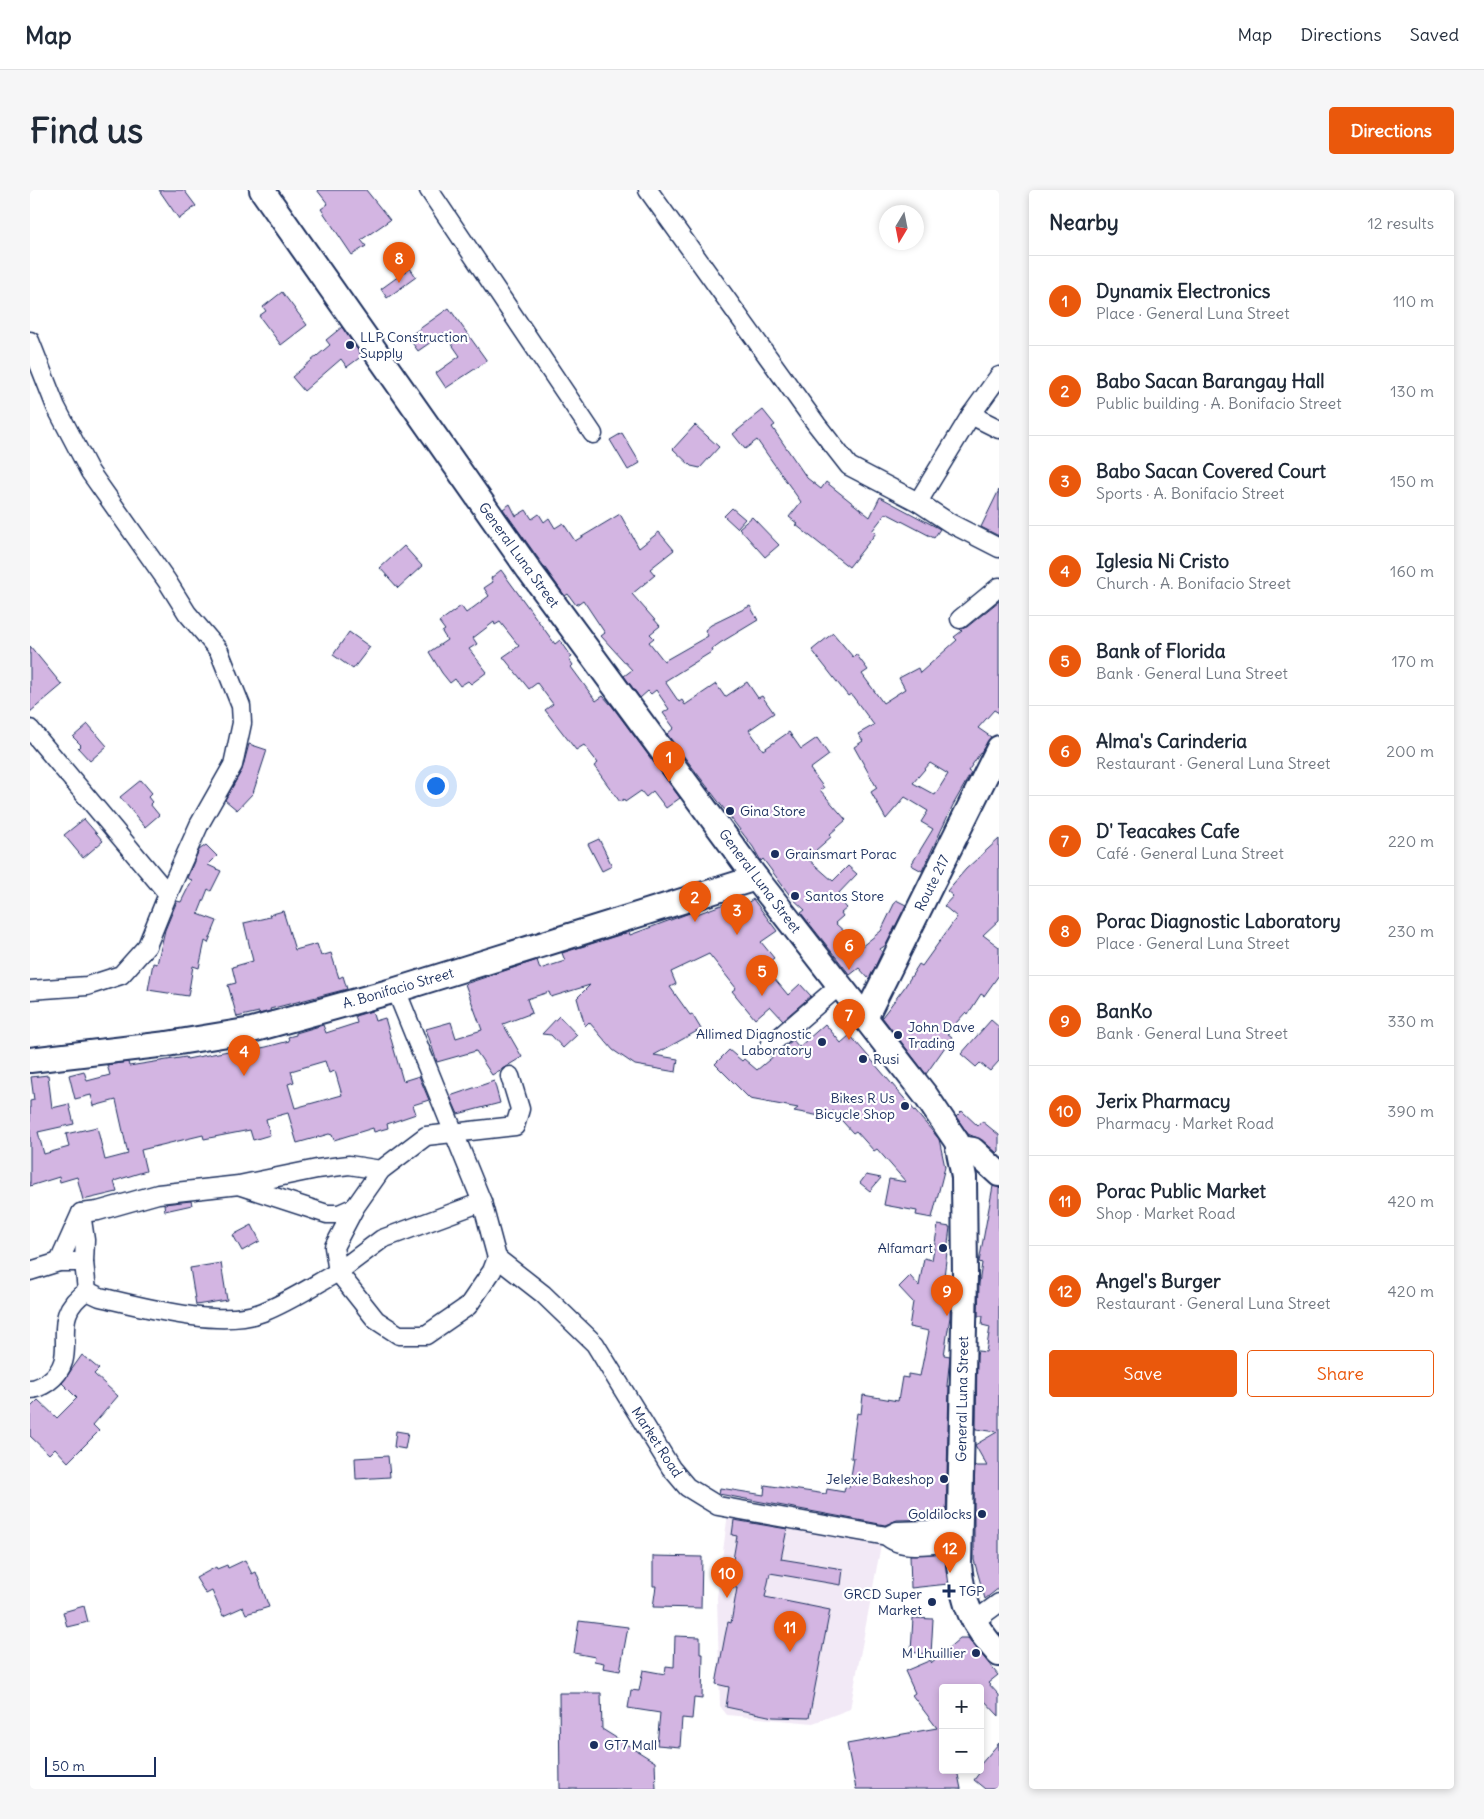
<!DOCTYPE html>
<html lang="en">
<head>
<meta charset="utf-8">
<style>
	:root { --surface:#fff; --page:#f6f6f7; --text:#1f2937; --muted:#747a83; --line:#e0e1e3; --accent:#ea580c }
	body { margin:0; font-family:Delius,sans-serif; background:var(--page); color:var(--text) }
	.controls { position:absolute; right:15px; bottom:15px; display:grid; overflow:hidden; border-radius:5px; box-shadow:0 2px 8px #0003 }
	.controls button { width:45px; height:45px; display:grid; place-items:center; padding:0; border:0; border-bottom:1px solid var(--line); background:var(--surface); color:var(--text); font:25px sans-serif }
	.compass { position:absolute; left:849px; top:15px; width:45px; height:45px; border-radius:50%; background:var(--surface); box-shadow:0 2px 8px #0003; rotate:190deg }
	.scale { position:absolute; left:15px; bottom:12px; width:111px; box-sizing:border-box; padding-left:5px; border:2px solid #1b2f5e; border-top:0; font-size:14px; line-height:18px; white-space:nowrap; color:#1b2f5e; -webkit-text-stroke:4px #fff; paint-order:stroke }
	.you { position:absolute; left:405px; top:595px; width:18px; height:18px; margin:-12px; border:4px solid #fff; border-radius:50%; background:#1a73e8; box-shadow:0 0 0 8px #1a73e833 }
	.badge { display:grid; place-items:center; width:32px; height:32px; border-radius:50%; background:var(--accent); color:#fff; font-size:16px; font-weight:700 }
	.pin { position:absolute; translate:-50% -41px; filter:drop-shadow(0 1px 2px #0008) }
	.pin::after { content:''; position:absolute; top:26px; width:18px; height:15px; background:inherit; clip-path:polygon(0 0,100% 0,50% 100%) }
	.list { margin:0; padding:0; list-style:none }
	h2 { display:flex; justify-content:space-between; align-items:center; height:65px; margin:0; padding:0 20px; font-size:21px }
	h2 small { font-size:16px; font-weight:400; color:var(--muted) }
	.list li { display:grid; grid-template-columns:32px 1fr auto; gap:15px; align-items:center; box-sizing:border-box; height:90px; padding:0 20px; border-top:1px solid var(--line) }
	.list b { display:block; font-size:19px; white-space:nowrap }
	.list p { margin:0; font-size:16px; white-space:nowrap; color:var(--muted) }
	.list em { font-size:16px; font-style:normal; color:var(--muted) }
	.actions { display:flex; gap:10px; padding:15px 20px }
	.actions a { flex:1; padding:11px 0; border:1px solid var(--accent); border-radius:5px; text-align:center; font-size:18px; color:var(--accent) }
	.actions .main { background:var(--accent); color:#fff }
	.map { position:relative; flex:none; width:969px; height:1599px; overflow:hidden; border-radius:5px }
	header { display:flex; align-items:center; gap:30px; box-sizing:border-box; height:70px; padding:0 25px; background:var(--surface); border-bottom:1px solid var(--line) }
	header strong { font-size:24px }
	nav { display:flex; gap:28px; margin-inline-start:auto; font-size:18px }
	.intro { display:flex; align-items:center; justify-content:space-between; box-sizing:border-box; height:120px; padding:0 30px }
	h1 { margin:0; font-size:35px }
	.button { padding:12px 22px; border-radius:5px; background:var(--accent); color:#fff; font-size:18px; font-weight:700 }
	main { display:flex; gap:30px; padding:0 30px }
	aside { flex:1; background:var(--surface); border-radius:5px; box-shadow:0 2px 8px #0003 }
	.map>svg:first-child { display:block }
	.built { fill:#f2e9f6 }
	.building { fill:#d3b5e2; stroke:#1b2f5e; fill-rule:evenodd }
	.lines { fill:none; stroke-linecap:round; stroke-linejoin:round }
	.street-casing { stroke:#1b2f5e; stroke-width:21 }
	.secondary-casing { stroke:#1b2f5e; stroke-width:28 }
	.street { stroke:#fff; stroke-width:18 }
	.secondary { stroke:#fff; stroke-width:24 }
	.poi-dot { fill:#1b2f5e; stroke:#fff; stroke-width:2 }
	.labels { text-anchor:middle; stroke-width:4.5; stroke-linejoin:round; paint-order:stroke }
	.poi-label { font-size:14px; fill:#1b2f5e; stroke:#fff; text-anchor:start }
	.street-label { font-size:14px; fill:#1b2f5e; stroke:#fff }
</style>
</head>
<body>
<header>
<strong>Map</strong>
<nav><a>Map</a><a>Directions</a><a>Saved</a></nav>
</header>
<div class="intro"><h1>Find us</h1><a class="button">Directions</a></div>
<main>
<div class="map">
<svg width="969" height="1599" viewBox="0 0 969 1599">
	<rect width="100%" height="100%" fill="#fff"/>
	<filter id="ink" filterUnits="userSpaceOnUse"><feTurbulence type="fractalNoise" baseFrequency=".02" numOctaves="2"/><feDisplacementMap in="SourceGraphic" scale="10" xChannelSelector="R" yChannelSelector="G"/><feConvolveMatrix kernelMatrix="1 2 1 2 8 2 1 2 1" color-interpolation-filters="sRGB"/></filter>
	<g filter="url(#ink)">
		<polygon class="built" points="698,1323 851,1355 820,1519 783,1533 697,1525 690,1516 687,1407"/>
		<g class="building">
			<polygon points="129,0 154,0 166,16 149,29"/>
			<polygon points="287,0 336,0 360,30 331,50 336,56 322,65 291,19 298,14"/>
			<polygon points="380,78 386,87 357,108 351,99"/>
			<polygon points="252,102 277,135 251,155 229,126 236,121 233,117"/>
			<polygon points="419,118 457,171 416,198 406,183 430,166 414,143 388,161 378,147"/>
			<polygon points="312,137 332,166 317,177 311,169 274,201 262,187 300,155 296,150"/>
			<polygon points="733,220 745,235 742,237 777,288 791,299 796,292 840,327 850,307 910,339 904,348 856,323 842,341 846,343 819,377 766,335 768,334 759,327 771,312 727,250 715,259 703,244"/>
			<polygon points="665,235 689,257 670,278 661,276 643,259"/>
			<polygon points="592,243 610,273 598,280 580,250"/>
			<polygon points="969,300 969,346 951,337"/>
			<polygon points="480,314 486,326 496,320 502,329 509,324 514,332 519,328 525,338 533,333 545,351 590,324 609,358 629,342 644,360 620,379 625,385 602,404 630,436 620,444 624,448 619,452 634,471 678,446 675,440 681,435 720,416 728,430 690,453 682,459 683,461 635,491 636,493 649,512 652,510 655,515 686,494 695,507 717,492 728,508 732,506 744,523 719,540 733,560 759,542 771,559 787,548 799,565 780,579 794,598 790,600 816,630 800,644 802,646 777,668 803,691 818,676 827,684 806,706 817,718 811,723 813,726 805,733 831,757 851,741 866,710 876,715 856,755 850,759 852,762 839,789 829,778 820,785 771,723 775,720 761,707 733,669 731,671 723,657 637,544 644,538 633,523 639,519 626,500 621,504 618,501 610,508 594,486 602,480 571,446 575,443 553,410 546,415 538,404 535,406 473,319"/>
			<polygon points="702,318 715,329 707,338 694,326"/>
			<polygon points="722,327 749,355 735,367 709,338"/>
			<polygon points="374,356 392,376 368,398 350,378"/>
			<polygon points="471,380 525,454 530,450 542,467 539,469 543,475 541,477 566,511 573,506 582,516 650,608 636,618 623,601 616,607 611,601 595,612 594,609 590,612 564,576 568,573 554,555 546,560 515,520 523,514 507,493 499,499 473,467 489,456 470,432 465,435 464,432 443,448 447,454 439,459 457,482 441,494 438,491 430,496 425,489 420,493 412,483 399,462 417,450 412,442 415,440 409,432 431,416 436,423 459,406 454,398 463,392 461,388"/>
			<path d="M 969,411 L 969,523 L 964,520 L 948,538 L 961,547 L 938,581 L 941,583 L 923,615 L 892,681 L 881,675 L 903,639 L 891,632 L 898,621 L 875,607 L 856,629 L 841,602 L 847,598 L 824,557 L 833,551 L 828,544 L 844,535 L 821,504 L 818,506 L 782,460 L 803,443 L 823,467 L 826,464 L 838,480 L 832,484 L 853,513 L 875,499 L 869,488 L 888,478 L 890,483 L 927,450 L 924,447 L 932,441 L 930,439 L 937,437 ZM 900,573 L 918,584 L 905,605 L 883,593 Z"/>
			<polygon points="319,442 340,457 323,479 303,465"/>
			<polygon points="0,456 32,495 0,522"/>
			<polygon points="58,534 77,556 60,571 48,558 51,555 43,547"/>
			<polygon points="219,554 237,560 223,603 207,620 195,610 212,580"/>
			<polygon points="111,590 122,603 118,607 122,612 120,614 129,625 115,637 90,607"/>
			<polygon points="54,629 73,651 53,668 34,645"/>
			<polygon points="569,649 582,676 572,681 558,654"/>
			<polygon points="969,649 969,730 953,745 969,757 969,785 954,806 951,804 938,824 936,822 917,843 922,847 896,884 852,827 874,798 889,774 892,776 927,727 914,716 923,706 917,701 936,679"/>
			<polygon points="176,655 187,666 178,675 191,681 181,701 178,699 168,724 187,731 178,753 175,751 169,778 163,776 158,806 118,800 123,773 127,774 135,740 147,711 151,712 162,690 157,688 169,660"/>
			<polygon points="723,709 747,741 731,752 744,768 735,775 739,782 758,805 770,794 781,806 753,830 740,816 725,829 702,801 706,798 679,764 641,782 646,794 640,797 660,825 662,824 671,839 624,865 648,869 646,882 605,875 583,860 559,832 555,836 547,808 560,795 521,807 519,802 497,809 502,823 473,834 492,867 462,885 446,861 407,872 396,839 421,832 426,848 452,840 435,794 507,770 510,779 535,771 532,763 599,742 600,745 665,721 667,724 694,714 702,724"/>
			<polygon points="253,721 265,760 287,754 291,766 301,763 309,788 313,786 317,799 240,819 241,821 229,824 229,822 207,827 198,795 206,793 202,777 223,771 214,733 240,727 239,725"/>
			<path d="M 342,821 L 345,831 L 355,828 L 373,891 L 389,886 L 399,910 L 383,915 L 386,924 L 357,934 L 358,938 L 344,942 L 343,938 L 304,950 L 302,945 L 299,944 L 267,953 L 258,923 L 236,929 L 240,945 L 223,950 L 220,940 L 174,949 L 173,945 L 111,960 L 116,981 L 84,991 L 87,1002 L 53,1010 L 47,987 L 30,992 L 29,987 L 0,996 L 0,911 L 4,910 L 1,887 L 18,885 L 22,918 L 39,914 L 44,934 L 8,942 L 14,964 L 39,957 L 36,944 L 67,937 L 75,970 L 98,964 L 86,910 L 64,916 L 61,905 L 45,909 L 39,885 L 54,881 L 57,891 L 80,885 L 77,875 L 98,872 L 99,876 L 156,867 L 157,869 L 219,857 L 220,860 L 236,857 L 259,851 L 258,847 L 266,845 L 266,843 L 293,835 L 296,843 L 327,833 L 325,826 ZM 295,871 L 299,883 L 305,881 L 312,905 L 265,918 L 258,894 L 264,892 L 261,881 Z"/>
			<polygon points="529,826 547,845 533,858 521,845 512,844"/>
			<polygon points="961,830 969,837 969,871 960,881 950,873 946,877 931,864"/>
			<polygon points="795,834 811,853 820,845 909,949 915,977 902,1028 886,1025 887,1021 854,1015 859,989 876,992 847,959 844,961 826,941 823,943 803,921 795,927 764,921 768,918 720,909 685,874 699,860 712,871 714,869 727,880 763,850 769,857"/>
			<polygon points="464,891 470,913 428,924 420,906"/>
			<polygon points="932,921 948,936 952,931 969,945 969,961 967,963 952,950 938,944 926,927"/>
			<polygon points="836,985 851,988 840,1001 830,993"/>
			<polygon points="963,996 969,997 969,1398 955,1409 944,1370 944,1298 945,1276 957,1276 945,1255 967,1242 946,1239 947,1164 948,1161 956,1162 960,1137 952,1135 953,1126 948,1126 949,1094 952,1073 949,1072"/>
			<polygon points="161,1011 162,1015 135,1021 134,1014"/>
			<polygon points="222,1035 230,1051 212,1061 203,1045"/>
			<polygon points="908,1035 920,1037 913,1095 921,1096 920,1127 914,1165 920,1166 917,1196 919,1196 916,1329 867,1330 855,1335 689,1304 690,1298 734,1305 735,1295 796,1304 797,1299 814,1302 815,1297 819,1298 824,1268 821,1268 824,1243 827,1223 831,1224 833,1205 868,1211 872,1187 878,1188 878,1184 890,1186 899,1141 879,1137 883,1112 869,1097 880,1086 889,1096 894,1068 902,1070"/>
			<polygon points="191,1073 197,1110 166,1115 160,1078"/>
			<polygon points="52,1165 69,1179 64,1184 88,1206 63,1235 69,1241 38,1272 25,1258 19,1264 0,1246 0,1218 8,1210 27,1228 47,1208 32,1193"/>
			<polygon points="366,1241 378,1243 375,1259 364,1257"/>
			<polygon points="358,1266 360,1287 326,1289 325,1268"/>
			<polygon points="704,1330 757,1339 751,1369 813,1379 811,1395 740,1383 735,1407 800,1420 779,1528 743,1527 696,1517 699,1497 686,1494 695,1446 698,1432 701,1433 707,1398 692,1396 695,1380 701,1381 707,1346 702,1345"/>
			<polygon points="915,1363 918,1394 881,1398 880,1365"/>
			<polygon points="623,1366 672,1367 671,1418 623,1417 626,1396 623,1396"/>
			<polygon points="215,1370 222,1384 226,1382 239,1417 216,1424 213,1417 193,1426 182,1401 176,1404 166,1388 186,1377 187,1379 197,1375 198,1378"/>
			<polygon points="54,1416 58,1432 37,1437 33,1422"/>
			<polygon points="883,1428 903,1429 901,1465 881,1462"/>
			<polygon points="549,1431 598,1437 590,1481 573,1478 574,1473 564,1471 565,1467 544,1463"/>
			<polygon points="645,1446 670,1447 670,1464 673,1464 672,1509 664,1508 662,1529 652,1528 650,1557 627,1555 630,1523 598,1518 601,1500 609,1501 613,1480 635,1484 636,1476 644,1477"/>
			<polygon points="930,1448 938,1448 968,1485 958,1493 969,1505 969,1526 950,1506 950,1498 913,1498 913,1580 927,1580 931,1599 826,1599 817,1554 907,1538 882,1505 885,1503 875,1481 901,1470 901,1473"/>
			<polygon points="529,1503 571,1503 572,1539 625,1572 626,1599 530,1599"/>
			<polygon points="969,1553 969,1599 955,1599 944,1590 950,1582 950,1575"/>
		</g>
		<g class="lines">
			<defs>
				<g id="street">
					<polyline points="399,0 563,244"/>
					<polyline points="618,0 787,235 819,276 888,312"/>
					<polyline points="0,151 26,217 60,282 137,391 157,423 189,461 211,516 212,533 203,575 169,635 138,704"/>
					<polyline points="969,186 941,225 888,312 920,333 969,358"/>
					<polyline points="941,225 969,239"/>
					<polyline points="930,429 969,397"/>
					<polyline points="0,539 138,704 117,756 91,785 57,796 0,800"/>
					<polyline points="739,856 810,795"/>
					<polyline points="211,996 297,1024 309,1024 325,1017"/>
					<polyline points="452,1012 352,1049 308,1082 304,1057 325,1017 351,980 396,946 485,936 490,919 480,886"/>
					<polyline points="51,1023 55,1050 54,1072"/>
					<polyline points="467,1068 513,1104 565,1154 641,1278 657,1297 688,1316 857,1346 867,1341 929,1339"/>
					<polyline points="29,1072 51,1023 68,1021 128,1004 209,995 287,979 319,975 351,980"/>
					<polyline points="0,1081 29,1072 54,1072 57,1101"/>
					<path d="M 0,1199 C 7,1199 12,1196 18,1192 C 55,1165 13,1129 57,1101 L 70,1107 C 114,1117 191,1139 233,1122 C 259,1112 284,1095 308,1082 L 346,1130 L 369,1145 L 396,1145 L 438,1116 L 462,1081 L 467,1068 L 452,1012 L 366,800"/>
					<path d="M 857,1346 C 871,1361 909,1353 929,1351"/>
					<polyline points="943,1432 969,1413"/>
				</g>
				<g id="secondary">
					<path d="M 232,0 L 499,380 L 726,688 L 896,906 L 927,952 L 934,987 L 935,1087 L 929,1375 C 933,1415 942,1435 969,1464"/>
					<polyline points="835,828 969,558"/>
					<polyline points="0,870 137,854 222,840 366,800 726,688"/>
					<polyline points="929,958 943,960 969,984"/>
				</g>
			</defs>
			<use href="#street" class="street-casing"/>
			<use href="#secondary" class="secondary-casing"/>
			<use href="#street" class="street"/>
			<use href="#secondary" class="secondary"/>
		</g>
	</g>
	<g class="poi-dot">
		<circle cx="320" cy="155" r="5"/>
		<circle cx="700" cy="621" r="5"/>
		<circle cx="745" cy="664" r="5"/>
		<circle cx="765" cy="706" r="5"/>
		<circle cx="868" cy="845" r="5"/>
		<circle cx="792" cy="852" r="5"/>
		<circle cx="833" cy="869" r="5"/>
		<circle cx="875" cy="916" r="5"/>
		<circle cx="913" cy="1058" r="5"/>
		<circle cx="914" cy="1289" r="5"/>
		<circle cx="952" cy="1324" r="5"/>
		<path d="M916.5 1393.5h5v5h5v5h-5v5h-5v-5h-5v-5h5z"/>
		<circle cx="902" cy="1412" r="5"/>
		<circle cx="946" cy="1463" r="5"/>
		<circle cx="564" cy="1555" r="5"/>
	</g>
	<g class="labels">
		<g class="poi-label">
			<text x="330" y="152">LLP Construction<tspan x="330" dy="16">Supply</tspan></text>
			<text x="710" y="626">Gina Store</text>
			<text x="755" y="669">Grainsmart Porac</text>
			<text x="775" y="711">Santos Store</text>
			<text x="878" y="842">John Dave<tspan x="878" dy="16">Trading</tspan></text>
			<text x="782" y="849" text-anchor="end">Allimed Diagnostic<tspan x="782" dy="16">Laboratory</tspan></text>
			<text x="843" y="874">Rusi</text>
			<text x="865" y="913" text-anchor="end">Bikes R Us<tspan x="865" dy="16">Bicycle Shop</tspan></text>
			<text x="903" y="1063" text-anchor="end">Alfamart</text>
			<text x="904" y="1294" text-anchor="end">Jelexie Bakeshop</text>
			<text x="942" y="1329" text-anchor="end">Goldilocks</text>
			<text x="929" y="1406">TGP</text>
			<text x="892" y="1409" text-anchor="end">GRCD Super<tspan x="892" dy="16">Market</tspan></text>
			<text x="936" y="1468" text-anchor="end">M Lhuillier</text>
			<text x="574" y="1560">GT7 Mall</text>
		</g>
		<g class="street-label">
			<text transform="translate(489 365) rotate(54)" y="5">General Luna Street</text>
			<text transform="translate(730 691) rotate(53)" y="5">General Luna Street</text>
			<text transform="translate(902 693) rotate(-64)" y="5">Route 217</text>
			<text transform="translate(368 798) rotate(-16)" y="5">A. Bonifacio Street</text>
			<text transform="translate(932 1209) rotate(-89)" y="5">General Luna Street</text>
			<text transform="translate(627 1252) rotate(57)" y="5">Market Road</text>
		</g>
	</g>
</svg>
<div class="controls">
<button>+</button>
<button>−</button>
</div>
<svg class="compass" viewBox="-18 -18 36 36"><path d="M0-13l5 13h-10z" fill="#e53935"/><path d="M0 13l5-13h-10z" fill="#747a83"/></svg>
<div class="scale">50 m</div>
<div class="you"></div>
<div class="pin badge" style="left:639px;top:592px">1</div>
<div class="pin badge" style="left:665px;top:732px">2</div>
<div class="pin badge" style="left:707px;top:745px">3</div>
<div class="pin badge" style="left:214px;top:886px">4</div>
<div class="pin badge" style="left:732px;top:806px">5</div>
<div class="pin badge" style="left:819px;top:780px">6</div>
<div class="pin badge" style="left:819px;top:850px">7</div>
<div class="pin badge" style="left:369px;top:93px">8</div>
<div class="pin badge" style="left:917px;top:1126px">9</div>
<div class="pin badge" style="left:697px;top:1408px">10</div>
<div class="pin badge" style="left:760px;top:1462px">11</div>
<div class="pin badge" style="left:920px;top:1383px">12</div>
</div>
<aside>
<h2>Nearby<small>12 results</small></h2>
<ul class="list">
<li><span class="badge">1</span><div><b>Dynamix Electronics</b><p>Place · General Luna Street</p></div><em>110 m</em></li>
<li><span class="badge">2</span><div><b>Babo Sacan Barangay Hall</b><p>Public building · A. Bonifacio Street</p></div><em>130 m</em></li>
<li><span class="badge">3</span><div><b>Babo Sacan Covered Court</b><p>Sports · A. Bonifacio Street</p></div><em>150 m</em></li>
<li><span class="badge">4</span><div><b>Iglesia Ni Cristo</b><p>Church · A. Bonifacio Street</p></div><em>160 m</em></li>
<li><span class="badge">5</span><div><b>Bank of Florida</b><p>Bank · General Luna Street</p></div><em>170 m</em></li>
<li><span class="badge">6</span><div><b>Alma's Carinderia</b><p>Restaurant · General Luna Street</p></div><em>200 m</em></li>
<li><span class="badge">7</span><div><b>D' Teacakes Cafe</b><p>Café · General Luna Street</p></div><em>220 m</em></li>
<li><span class="badge">8</span><div><b>Porac Diagnostic Laboratory</b><p>Place · General Luna Street</p></div><em>230 m</em></li>
<li><span class="badge">9</span><div><b>BanKo</b><p>Bank · General Luna Street</p></div><em>330 m</em></li>
<li><span class="badge">10</span><div><b>Jerix Pharmacy</b><p>Pharmacy · Market Road</p></div><em>390 m</em></li>
<li><span class="badge">11</span><div><b>Porac Public Market</b><p>Shop · Market Road</p></div><em>420 m</em></li>
<li><span class="badge">12</span><div><b>Angel's Burger</b><p>Restaurant · General Luna Street</p></div><em>420 m</em></li>
</ul>
<div class="actions"><a class="main">Save</a><a>Share</a></div>
</aside>
</main>
</body>
</html>
